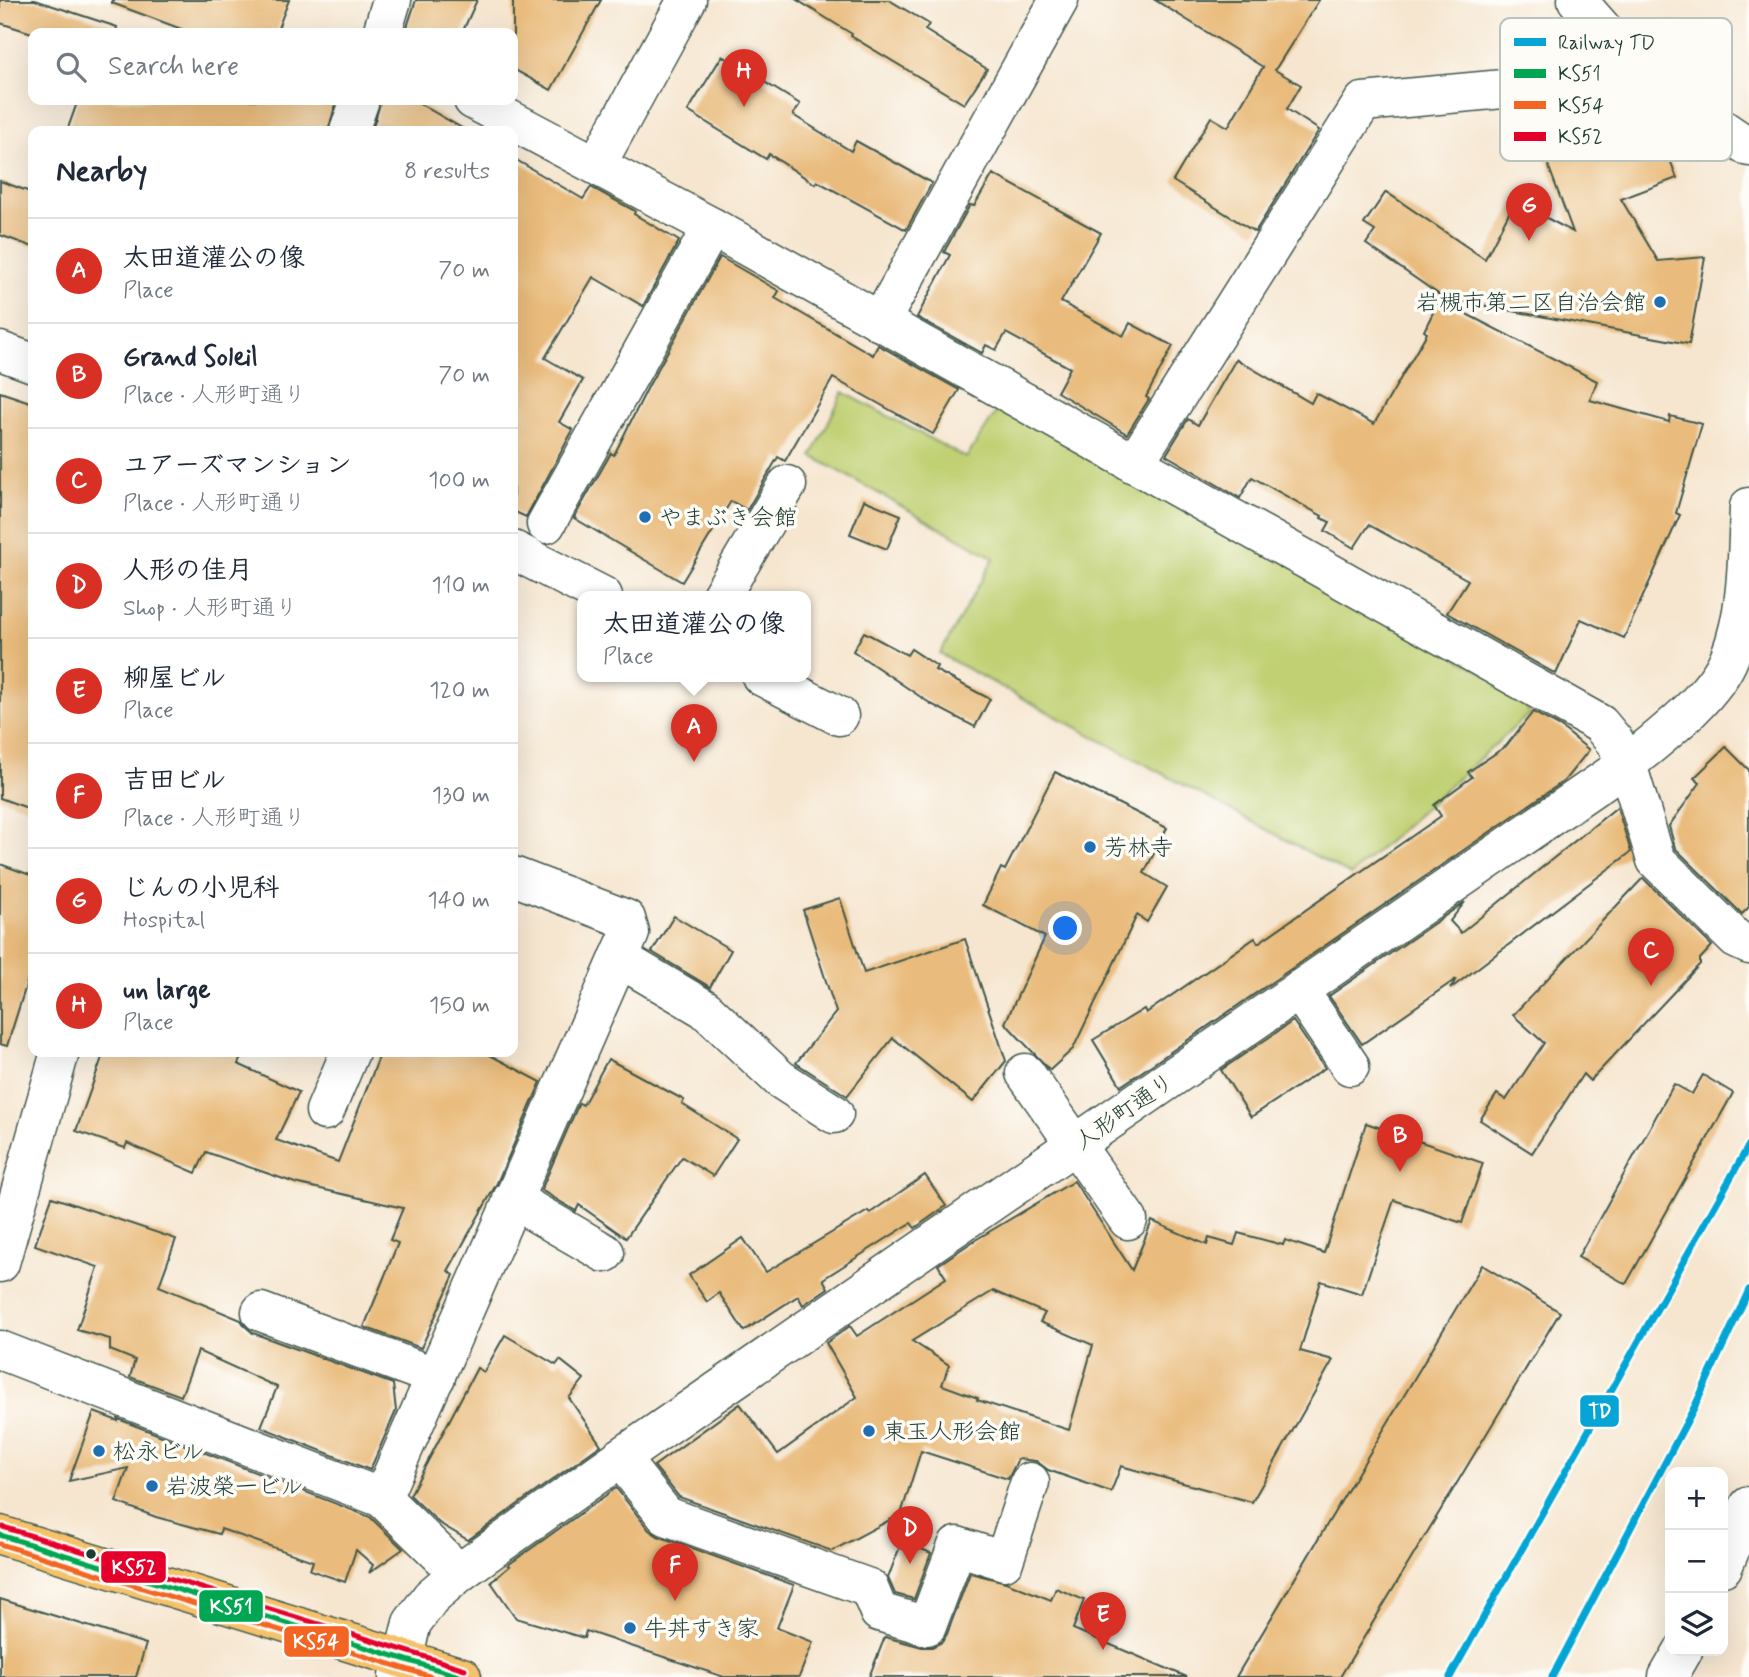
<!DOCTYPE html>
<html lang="en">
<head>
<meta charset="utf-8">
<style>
	:root { --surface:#fff; --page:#f6f6f7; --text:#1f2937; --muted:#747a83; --line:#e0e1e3; --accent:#d93025 }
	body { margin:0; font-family:Mynerve,"Klee One",sans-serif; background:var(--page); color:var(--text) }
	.controls { position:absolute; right:21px; bottom:21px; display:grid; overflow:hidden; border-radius:14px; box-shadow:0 7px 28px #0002 }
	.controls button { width:63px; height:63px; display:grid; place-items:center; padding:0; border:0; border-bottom:2px solid var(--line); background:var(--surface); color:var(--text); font:35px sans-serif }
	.you { position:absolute; left:1066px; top:929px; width:24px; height:24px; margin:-18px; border:5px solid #fff; border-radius:50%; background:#1a73e8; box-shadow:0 0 0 10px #1a73e833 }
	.badge { display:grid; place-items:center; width:46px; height:46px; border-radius:50%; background:var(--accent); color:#fff; font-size:23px; font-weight:700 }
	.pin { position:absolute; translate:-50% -58px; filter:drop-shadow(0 2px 4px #0008) }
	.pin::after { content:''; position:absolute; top:37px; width:24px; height:21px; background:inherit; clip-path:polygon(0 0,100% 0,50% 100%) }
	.popup { position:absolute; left:577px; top:591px; width:234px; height:91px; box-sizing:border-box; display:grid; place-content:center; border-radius:14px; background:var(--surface); filter:drop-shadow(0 2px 5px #0005); font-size:23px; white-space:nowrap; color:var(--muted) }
	.popup b { font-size:26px; color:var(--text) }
	.popup::after { content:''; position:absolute; left:50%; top:100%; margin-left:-14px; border:14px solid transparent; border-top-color:var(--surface) }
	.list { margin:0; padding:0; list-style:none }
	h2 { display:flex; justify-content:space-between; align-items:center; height:91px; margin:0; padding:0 28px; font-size:30px }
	h2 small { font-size:23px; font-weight:400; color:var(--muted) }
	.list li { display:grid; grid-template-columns:46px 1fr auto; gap:21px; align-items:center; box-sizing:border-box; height:105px; padding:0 28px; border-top:2px solid var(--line) }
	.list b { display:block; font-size:26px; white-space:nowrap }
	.list p { margin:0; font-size:23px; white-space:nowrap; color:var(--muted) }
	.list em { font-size:23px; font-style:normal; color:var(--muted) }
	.icon { flex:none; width:38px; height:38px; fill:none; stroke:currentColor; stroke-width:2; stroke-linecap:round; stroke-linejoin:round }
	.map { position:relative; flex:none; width:1749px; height:1677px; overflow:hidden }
	.search { position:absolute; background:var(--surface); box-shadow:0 7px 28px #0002; left:28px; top:28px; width:490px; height:77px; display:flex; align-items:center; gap:18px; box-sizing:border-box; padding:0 24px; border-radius:14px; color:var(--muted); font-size:26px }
	.panel { position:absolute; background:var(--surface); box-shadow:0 7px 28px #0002; left:28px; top:126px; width:490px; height:931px; border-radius:14px }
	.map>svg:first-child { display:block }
	.green { fill:#c0d072; stroke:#708653; stroke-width:2 }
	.building { fill:#e9bb7b; fill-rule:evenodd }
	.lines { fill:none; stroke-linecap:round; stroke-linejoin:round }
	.minor-casing { stroke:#3f564b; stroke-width:41 }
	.major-casing { stroke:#3f564b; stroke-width:41 }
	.minor { stroke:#fff; stroke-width:38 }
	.major { stroke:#f5c16b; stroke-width:38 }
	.bus-1-casing { stroke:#fdfcf7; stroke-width:10 }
	.bus-2-casing { stroke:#fdfcf7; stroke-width:10 }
	.bus-3-casing { stroke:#fdfcf7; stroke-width:10 }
	.bus-1 { stroke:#00a651; stroke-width:5 }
	.bus-2 { stroke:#f26522; stroke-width:5 }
	.bus-3 { stroke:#e4002b; stroke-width:5 }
	.rail-1-casing { stroke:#fdfcf7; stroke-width:12 }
	.rail-1 { stroke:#06a5d6; stroke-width:7 }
	.poi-dot { fill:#1f6fb2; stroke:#fdfcf7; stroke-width:2.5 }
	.bus-dot { fill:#1f3d34; stroke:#fdfcf7; stroke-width:2.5 }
	.labels { text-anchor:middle; stroke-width:7; stroke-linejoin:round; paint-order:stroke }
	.poi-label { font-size:23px; fill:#1f3d34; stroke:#fdfcf7; text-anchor:start }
	.street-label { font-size:23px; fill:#1f3d34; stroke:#fdfcf7 }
	.key { fill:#fdfcf7; stroke:#bac3bc; stroke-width:2 }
	.key-label { font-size:19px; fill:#1f3d34 }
	.line-badge { stroke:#fdfcf7; stroke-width:2.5 }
	.badge-label { font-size:19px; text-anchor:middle; font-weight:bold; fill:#fff }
</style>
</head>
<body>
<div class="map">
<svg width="1749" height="1677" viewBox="0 0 1749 1677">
	<rect width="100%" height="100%" fill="#fdfcf7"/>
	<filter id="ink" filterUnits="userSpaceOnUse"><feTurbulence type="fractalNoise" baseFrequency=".0143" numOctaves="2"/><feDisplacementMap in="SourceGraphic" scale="14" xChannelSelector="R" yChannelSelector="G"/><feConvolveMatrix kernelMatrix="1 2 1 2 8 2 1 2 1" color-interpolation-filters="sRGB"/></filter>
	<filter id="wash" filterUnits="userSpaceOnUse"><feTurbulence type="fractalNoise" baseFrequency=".00686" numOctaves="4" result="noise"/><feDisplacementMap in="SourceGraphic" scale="28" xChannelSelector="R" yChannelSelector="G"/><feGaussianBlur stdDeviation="1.57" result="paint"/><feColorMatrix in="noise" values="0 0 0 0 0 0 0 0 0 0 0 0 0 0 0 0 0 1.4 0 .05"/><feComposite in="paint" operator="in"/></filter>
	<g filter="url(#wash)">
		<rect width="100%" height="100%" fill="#f6e6d0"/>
		<polygon class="green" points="843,392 966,458 1003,402 1523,695 1529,714 1351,875 940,654 994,558 812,456"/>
		<g id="blocks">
			<g class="building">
				<polygon points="0,0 35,0 117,27 116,33 32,33 0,23"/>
				<polygon points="112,0 289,0 276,33 192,33 112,3"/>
				<polygon points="416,0 477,0 462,33 405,33"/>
				<polygon points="513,0 601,0 551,90 513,69"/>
				<polygon points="797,0 889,0 929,24 925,30 987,69 964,104 851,36 852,34"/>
				<polygon points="1155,0 1319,0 1275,70 1301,85 1287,109 1319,130 1255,232 1173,181 1211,117 1228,127 1263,67"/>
				<polygon points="722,56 800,104 793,115 851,151 856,141 932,183 906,230 817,181 815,184 769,154 766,159 688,111"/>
				<polygon points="78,100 337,100 328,131 67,131"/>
				<polygon points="381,100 413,100 467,131 372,131"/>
				<polygon points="1634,104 1634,113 1650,108 1677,178 1621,199 1658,261 1705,257 1689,344 1444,298 1366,244 1375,231 1364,224 1386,192 1485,259 1515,201 1573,232 1534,127 1585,111 1591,118"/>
				<polygon points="513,158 583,199 591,187 635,211 634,214 679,241 643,306 593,277 545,358 583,380 559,422 573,430 526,517 513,511"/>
				<polygon points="993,174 1101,233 1061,302 1123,336 1130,323 1173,346 1146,397 1149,399 1127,434 1057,392 1070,368 1006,333 996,350 986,345 982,353 917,317 950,255 944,252 970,205 974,206"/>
				<polygon points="0,181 33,193 33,247 0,235"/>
				<polygon points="720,257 779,291 775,298 873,355 878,345 959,390 933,434 833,378 785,461 778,457 747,510 731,501 682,582 574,518 611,453 614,455 649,385"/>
				<polygon points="1439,300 1597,381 1590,400 1669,422 1670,416 1702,424 1676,513 1680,515 1624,638 1581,619 1556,674 1447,613 1468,580 1369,525 1354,548 1325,531 1330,522 1321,518 1322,516 1252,477 1240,498 1166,455 1188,419 1198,425 1236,359 1311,403 1316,393 1374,424 1427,333 1424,331"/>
				<polygon points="0,392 33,403 33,810 0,798"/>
				<polygon points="864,500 901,515 887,549 850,534"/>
				<polygon points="864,632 907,655 911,649 937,666 935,670 990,699 975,727 931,704 853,651"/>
				<polygon points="1533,712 1561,727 1589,750 1564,781 1121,1086 1093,1040 1144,1009 1146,1013 1255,938 1258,943 1441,816 1434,805 1472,777 1468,772 1506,746"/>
				<polygon points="1726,747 1749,770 1749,907 1742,914 1675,848 1669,826 1700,783 1694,778"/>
				<polygon points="1055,772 1167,828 1144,873 1167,887 1147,922 1137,915 1073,1049 1050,1070 1005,1023 1045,937 983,905 1001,868 1005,870"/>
				<polygon points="1617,807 1631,852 1450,989 1456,979 1362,1044 1329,996 1465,902 1450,921 1461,933"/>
				<polygon points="0,864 33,876 33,963 7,1046 0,1044"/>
				<polygon points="1643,878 1712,946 1700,959 1700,964 1590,1081 1583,1074 1532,1153 1480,1120 1497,1094 1506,1100 1544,1043 1513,1015"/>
				<polygon points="840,898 864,973 965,939 1006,1061 973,1102 893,1038 847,1096 796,1063 836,1012 803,910"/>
				<polygon points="674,916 731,950 710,987 652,952"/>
				<polygon points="1293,1021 1325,1068 1251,1117 1221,1070"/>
				<polygon points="104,1052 243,1052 238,1064 299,1092 276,1140 338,1162 381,1052 484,1052 541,1082 497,1183 448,1271 454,1275 421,1348 364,1327 398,1243 390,1240 403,1208 295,1183 206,1152 196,1173 127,1143 125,1148 76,1131"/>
				<polygon points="608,1059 684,1100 682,1104 737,1139 713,1176 682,1157 626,1238 579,1205 576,1211 541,1190 579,1103 583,1105"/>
				<polygon points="1703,1075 1733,1093 1626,1284 1578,1257 1674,1084 1692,1094"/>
				<path d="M 1366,1123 L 1483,1163 L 1462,1223 L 1394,1200 L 1362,1294 L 1321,1281 L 1300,1351 L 1333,1360 L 1252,1502 L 1121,1466 L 1111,1492 L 1048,1470 L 1036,1461 L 1018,1459 L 1008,1479 L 921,1451 L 901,1514 L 832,1551 L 679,1497 L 654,1466 L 740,1404 L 778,1454 L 857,1397 L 826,1343 L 850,1326 L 857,1336 L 946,1278 L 938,1265 L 972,1242 L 1074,1181 L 1132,1270 L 1152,1221 L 1207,1245 L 1209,1238 L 1234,1245 L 1238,1233 L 1283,1245 L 1285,1240 L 1324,1253 ZM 993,1291 L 1045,1313 L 1040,1322 L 1093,1345 L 1069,1430 L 977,1400 L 978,1398 L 942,1385 L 949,1365 L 912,1341 Z"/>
				<polygon points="925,1175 946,1206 915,1228 911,1223 823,1279 828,1288 803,1305 798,1296 744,1331 719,1293 707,1302 689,1275 743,1238 766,1272 868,1211 870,1213"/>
				<polygon points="52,1197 176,1239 159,1286 241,1320 245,1326 253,1333 393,1384 396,1411 370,1470 261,1427 277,1387 198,1351 181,1396 130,1377 135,1360 110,1350 110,1339 77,1330 98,1267 35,1245"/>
				<polygon points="1482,1265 1560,1312 1340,1677 1236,1677"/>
				<polygon points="505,1335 556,1365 560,1360 584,1379 569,1398 601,1445 468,1540 439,1523 410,1495 477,1368 484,1372"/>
				<polygon points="94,1412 118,1421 118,1419 370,1517 403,1549 369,1573 373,1565 356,1550 345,1582 310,1570 313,1561 221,1529 219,1534 156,1517 116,1502 128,1468 69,1481"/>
				<polygon points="616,1488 649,1530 658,1536 794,1585 777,1628 813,1642 799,1677 724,1677 586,1631 584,1638 516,1618 491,1582 510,1566 508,1565"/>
				<polygon points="902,1541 931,1553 914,1599 895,1594 888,1578"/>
				<polygon points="970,1573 1006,1582 1051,1600 1056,1588 1084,1600 1073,1629 1187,1677 869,1677 885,1637 922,1647 932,1647 942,1642 947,1634"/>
				<polygon points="0,1599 146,1644 136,1677 0,1677"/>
			</g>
		</g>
	</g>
	<g filter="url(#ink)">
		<use href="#blocks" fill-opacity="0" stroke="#3f564b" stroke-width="2"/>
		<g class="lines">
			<defs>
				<g id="minor">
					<polyline points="1577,0 1644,76 1749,147"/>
					<polyline points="382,33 392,0"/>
					<polyline points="473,100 712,227 1600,724 1615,742 1627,764 1656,860 1736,939 1749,945"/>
					<polyline points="349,131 360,100"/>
					<polyline points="597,164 687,0"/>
					<polyline points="880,322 1059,0"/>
					<polyline points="0,351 33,363"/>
					<polyline points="1134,464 1363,102 1644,76"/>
					<polyline points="546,524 712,227"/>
					<polyline points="513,550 603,596"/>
					<polyline points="721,596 787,485"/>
					<polyline points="761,676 839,716"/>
					<polyline points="619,958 705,1009 780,1079 834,1114"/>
					<polyline points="1299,990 1350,1066"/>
					<polyline points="1025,1073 1128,1220"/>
					<polyline points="325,1111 350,1052"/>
					<polyline points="512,1199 605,1253"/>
					<polyline points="0,1263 60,1052"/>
					<polyline points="261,1312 436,1377"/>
					<polyline points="0,1350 382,1498 459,1573"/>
					<polyline points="620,1458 666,1516 869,1588 879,1612 927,1626 957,1546 1004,1561 1030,1482"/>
					<polyline points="382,1498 630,933 626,919 513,876"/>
					<polyline points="1723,1567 1749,1506"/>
					<path d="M 398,1677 L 412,1623 L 431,1597 L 459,1573 L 620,1458 L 1627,764 C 1659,738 1715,696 1730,656 C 1748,610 1747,556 1749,507"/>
					<polyline points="1668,1677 1683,1651"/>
				</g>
				<polyline id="major" points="0,1535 462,1677"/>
			</defs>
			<use href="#minor" class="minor-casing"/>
			<use href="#major" class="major-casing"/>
			<use href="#minor" class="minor"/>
			<use href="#major" class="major"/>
			<defs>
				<polyline id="bus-1" points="0,1535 462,1677"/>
				<polyline id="bus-2" points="0,1544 432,1677"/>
				<polyline id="bus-3" points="3,1527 465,1669"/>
			</defs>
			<use href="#bus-1" class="bus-1-casing"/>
			<use href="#bus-2" class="bus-2-casing"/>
			<use href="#bus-3" class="bus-3-casing"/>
			<use href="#bus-1" class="bus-1"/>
			<use href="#bus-2" class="bus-2"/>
			<use href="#bus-3" class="bus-3"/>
			<defs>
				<g id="rail-1">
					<polyline points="1450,1677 1749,1145"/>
					<polyline points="1552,1677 1695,1406 1749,1290"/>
				</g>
			</defs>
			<use href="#rail-1" class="rail-1-casing"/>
			<use href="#rail-1" class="rail-1"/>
		</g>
	</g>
	<g class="poi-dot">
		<circle cx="1660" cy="302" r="7"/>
		<circle cx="645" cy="517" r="7"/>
		<circle cx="1090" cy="847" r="7"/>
		<circle cx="869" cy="1431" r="7"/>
		<circle cx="99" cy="1451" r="7"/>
		<circle cx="152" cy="1486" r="7"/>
		<circle cx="630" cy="1628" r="7"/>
	</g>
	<circle class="bus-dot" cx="91" cy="1554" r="6"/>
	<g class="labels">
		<g class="poi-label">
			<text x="1646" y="310" text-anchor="end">岩槻市第二区自治会館</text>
			<text x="659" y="525">やまぶき会館</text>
			<text x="1104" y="855">芳林寺</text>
			<text x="883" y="1439">東玉人形会館</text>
			<text x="113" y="1459">松永ビル</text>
			<text x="166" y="1494">岩波榮一ビル</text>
			<text x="644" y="1636">牛丼すき家</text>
		</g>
		<g class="street-label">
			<text transform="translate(1124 1111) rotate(-35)" y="8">人形町通り</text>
		</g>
	</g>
	<rect x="1500" y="18" width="232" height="143" rx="10" class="key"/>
	<rect x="1514" y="38" width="32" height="8" fill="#06a5d6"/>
	<rect x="1514" y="69" width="32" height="9" fill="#00a651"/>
	<rect x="1514" y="101" width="32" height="8" fill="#f26522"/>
	<rect x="1514" y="132" width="32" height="9" fill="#e4002b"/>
	<g class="key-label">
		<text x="1558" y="49">Railway TD</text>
		<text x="1558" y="80">KS51</text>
		<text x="1558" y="112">KS54</text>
		<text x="1558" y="143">KS52</text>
	</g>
	<g class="line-badge">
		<rect x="1579" y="1394" width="41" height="34" rx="7" fill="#06a5d6"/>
		<rect x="100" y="1550" width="67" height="34" rx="7" fill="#e4002b"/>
		<rect x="198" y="1589" width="66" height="34" rx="7" fill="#00a651"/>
		<rect x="283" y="1625" width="67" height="33" rx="7" fill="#f26522"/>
	</g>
	<g class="badge-label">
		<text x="1600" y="1418">TD</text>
		<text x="134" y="1574">KS52</text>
		<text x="231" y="1613">KS51</text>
		<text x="316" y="1648">KS54</text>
	</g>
</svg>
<div class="controls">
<button>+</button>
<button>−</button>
<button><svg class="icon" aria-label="layers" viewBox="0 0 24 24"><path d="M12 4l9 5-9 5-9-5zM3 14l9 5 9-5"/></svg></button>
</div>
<div class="you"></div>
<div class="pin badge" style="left:694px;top:762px">A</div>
<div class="popup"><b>太田道灌公の像</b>Place</div>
<div class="pin badge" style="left:1400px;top:1172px">B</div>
<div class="pin badge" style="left:1651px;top:986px">C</div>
<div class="pin badge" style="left:910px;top:1564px">D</div>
<div class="pin badge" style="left:1103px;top:1650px">E</div>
<div class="pin badge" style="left:675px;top:1601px">F</div>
<div class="pin badge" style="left:1529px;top:241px">G</div>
<div class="pin badge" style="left:744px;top:107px">H</div>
<div class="search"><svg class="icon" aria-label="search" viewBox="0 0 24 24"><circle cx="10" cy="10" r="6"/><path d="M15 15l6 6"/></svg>Search here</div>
<section class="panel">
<h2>Nearby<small>8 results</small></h2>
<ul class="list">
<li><span class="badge">A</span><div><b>太田道灌公の像</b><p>Place</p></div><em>70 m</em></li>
<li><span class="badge">B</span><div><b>Grand Soleil</b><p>Place · 人形町通り</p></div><em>70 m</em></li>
<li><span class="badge">C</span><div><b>ユアーズマンション</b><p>Place · 人形町通り</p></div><em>100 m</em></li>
<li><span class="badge">D</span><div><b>人形の佳月</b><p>Shop · 人形町通り</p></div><em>110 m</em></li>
<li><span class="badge">E</span><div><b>柳屋ビル</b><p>Place</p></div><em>120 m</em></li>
<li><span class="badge">F</span><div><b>吉田ビル</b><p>Place · 人形町通り</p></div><em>130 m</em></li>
<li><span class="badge">G</span><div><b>じんの小児科</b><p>Hospital</p></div><em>140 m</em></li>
<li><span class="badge">H</span><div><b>un large</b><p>Place</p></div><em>150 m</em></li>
</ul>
</section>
</div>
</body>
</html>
